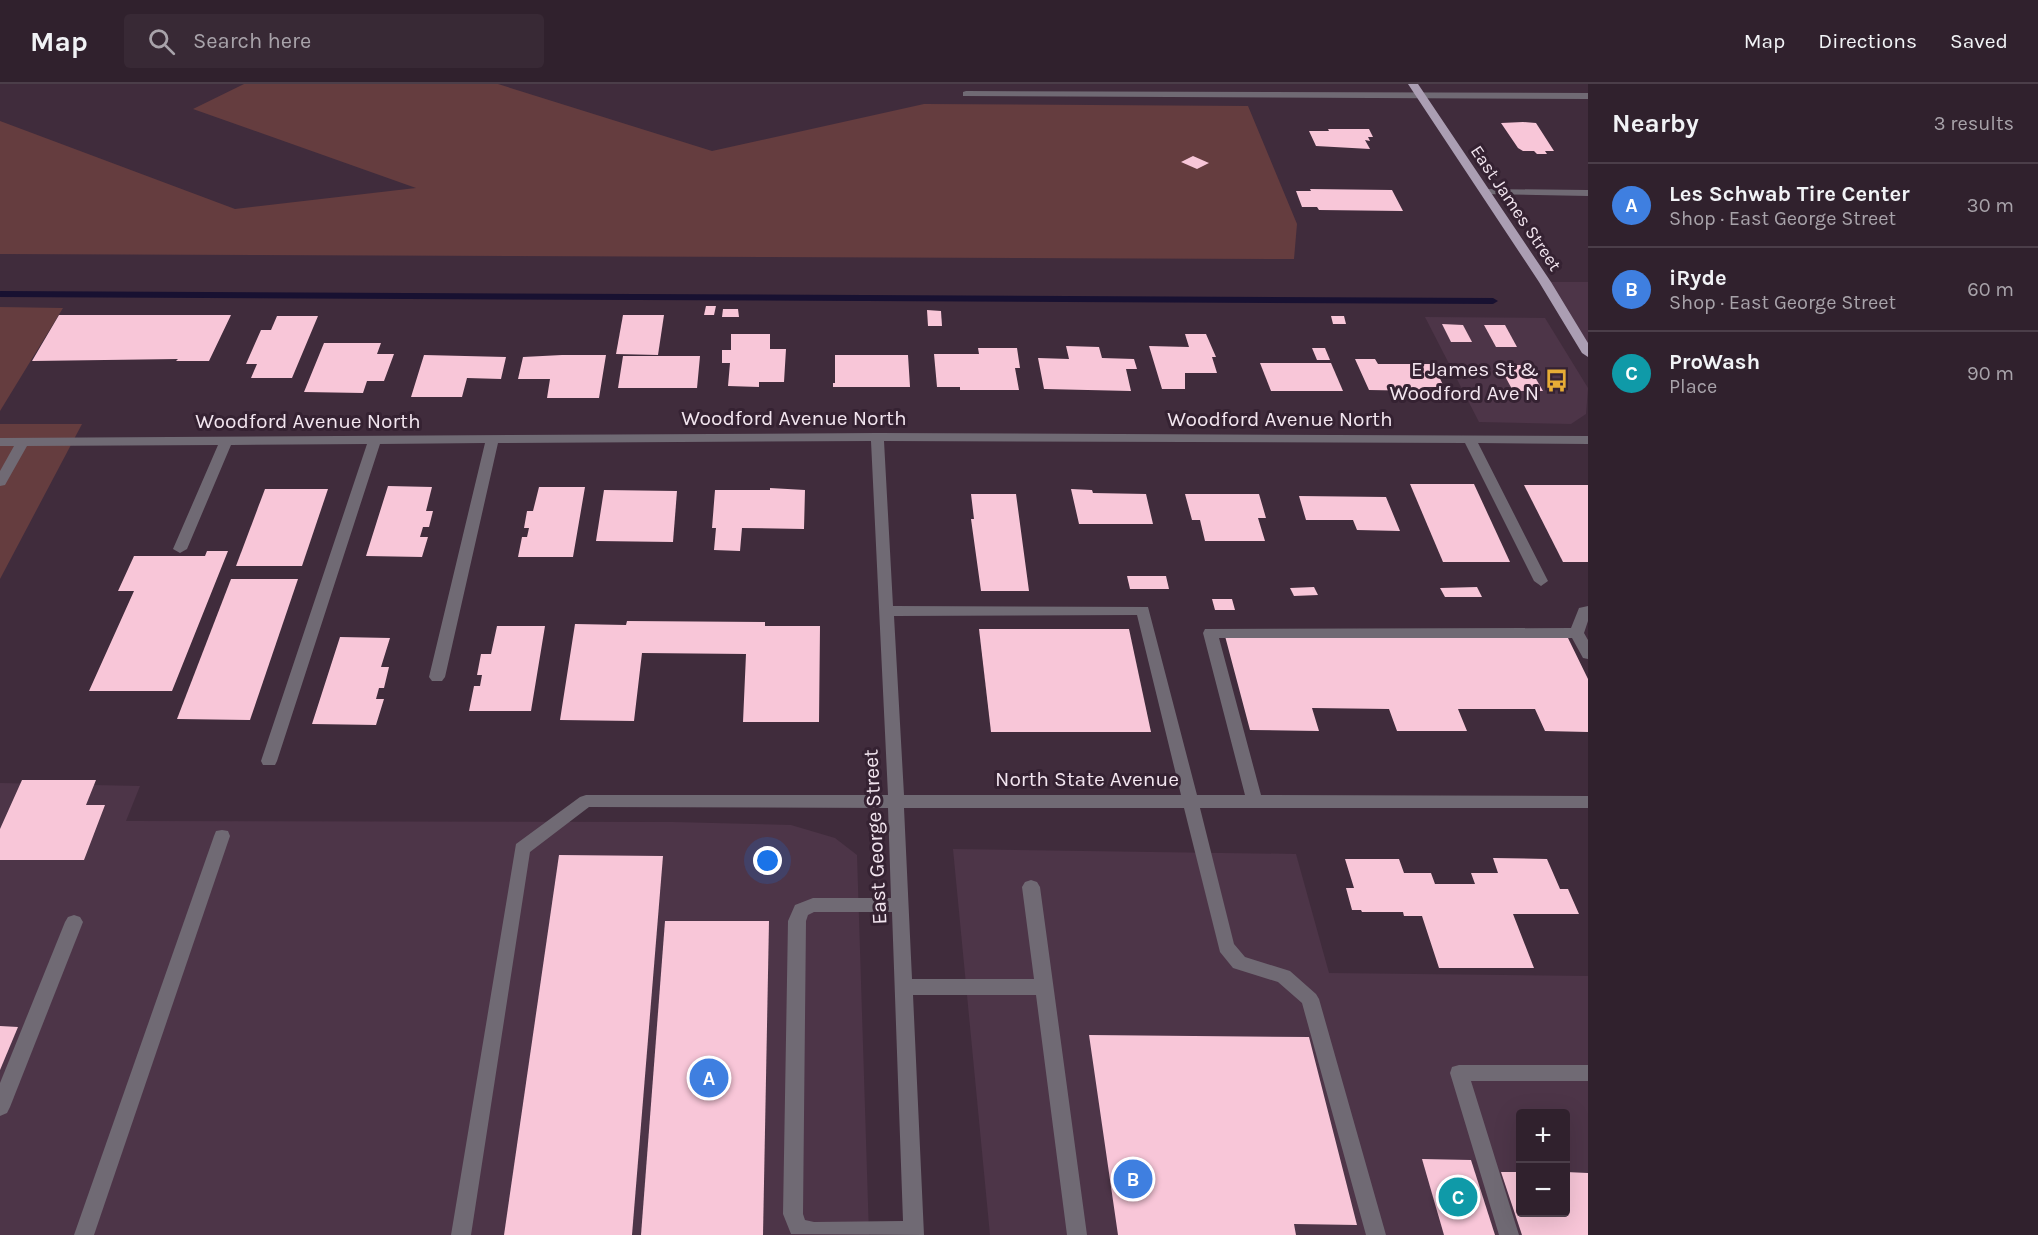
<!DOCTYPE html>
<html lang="en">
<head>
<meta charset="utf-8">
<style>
	:root { --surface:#30212d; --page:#382935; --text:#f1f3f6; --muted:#a8a3aa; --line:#4b3e49; --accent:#e7ac36 }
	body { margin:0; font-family:Karla,sans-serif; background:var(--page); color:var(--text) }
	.controls { position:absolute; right:18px; bottom:18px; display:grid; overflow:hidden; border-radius:6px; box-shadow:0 6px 24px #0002 }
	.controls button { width:54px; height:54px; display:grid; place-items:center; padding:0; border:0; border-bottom:2px solid var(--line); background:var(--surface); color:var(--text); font:30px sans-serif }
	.you { position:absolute; left:768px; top:777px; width:21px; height:21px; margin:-15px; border:4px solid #fff; border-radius:50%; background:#1a73e8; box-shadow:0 0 0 9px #1a73e833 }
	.badge { display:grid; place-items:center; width:39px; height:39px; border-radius:50%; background:var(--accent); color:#fff; font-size:20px; font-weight:700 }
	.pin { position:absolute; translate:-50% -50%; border:3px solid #fff; box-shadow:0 2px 6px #0006 }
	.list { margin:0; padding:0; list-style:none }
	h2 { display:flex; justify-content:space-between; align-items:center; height:78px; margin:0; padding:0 24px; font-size:26px }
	h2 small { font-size:20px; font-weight:400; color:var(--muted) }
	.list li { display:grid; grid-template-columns:39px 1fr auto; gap:18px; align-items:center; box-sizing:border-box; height:84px; padding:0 24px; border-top:2px solid var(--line) }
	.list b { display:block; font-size:22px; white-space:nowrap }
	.list p { margin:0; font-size:20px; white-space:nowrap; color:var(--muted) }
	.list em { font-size:20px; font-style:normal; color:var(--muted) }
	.icon { flex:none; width:33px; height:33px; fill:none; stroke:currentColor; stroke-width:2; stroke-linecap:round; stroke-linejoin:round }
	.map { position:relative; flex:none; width:1588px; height:1151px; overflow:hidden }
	header { display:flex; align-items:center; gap:36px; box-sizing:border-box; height:84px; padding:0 30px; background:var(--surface); border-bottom:2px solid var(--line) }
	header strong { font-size:28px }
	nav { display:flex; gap:33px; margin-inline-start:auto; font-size:21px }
	.search { width:420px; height:54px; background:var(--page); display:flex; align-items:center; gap:15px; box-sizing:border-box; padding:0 21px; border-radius:6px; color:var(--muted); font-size:22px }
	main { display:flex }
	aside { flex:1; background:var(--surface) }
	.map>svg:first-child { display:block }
	.built { fill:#4d3548; fill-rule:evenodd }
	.green { fill:#653d3f }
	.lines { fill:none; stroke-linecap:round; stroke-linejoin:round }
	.stream { fill:#181131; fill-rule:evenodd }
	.building { fill:#f8c6d8 }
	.minor { fill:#706a74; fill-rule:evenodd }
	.major { fill:#ab9eb3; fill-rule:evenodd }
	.labels { text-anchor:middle; stroke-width:6; stroke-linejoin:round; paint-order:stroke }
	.far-street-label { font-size:18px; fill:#f2e5ef; stroke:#352232 }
	.poi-label { font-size:21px; fill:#f2e5ef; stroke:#352232; text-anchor:end }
	.street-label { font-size:21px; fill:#f2e5ef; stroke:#352232 }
</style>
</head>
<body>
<header>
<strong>Map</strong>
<div class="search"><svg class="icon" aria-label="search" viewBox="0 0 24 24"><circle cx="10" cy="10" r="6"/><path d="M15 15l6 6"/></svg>Search here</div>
<nav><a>Map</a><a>Directions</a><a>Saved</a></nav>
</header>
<main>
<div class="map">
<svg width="1588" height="1151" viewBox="0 0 1588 1151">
	<rect width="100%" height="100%" fill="#402c3c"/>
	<g class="built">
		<polygon points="1545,198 1588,198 1588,269"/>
		<polygon points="1425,233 1545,234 1588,304 1586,330 1571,340 1479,338"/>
		<polygon points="0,699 140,702 126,737 673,738 791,741 835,754 857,771 869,1151 0,1151"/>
		<path d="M 953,765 L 1296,770 L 1329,889 L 1588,892 L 1588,1151 L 990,1151 ZM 1520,1030 L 1566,1030 L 1566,1128 L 1520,1128 Z"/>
	</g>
	<g class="green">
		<polygon points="244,0 498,0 712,67 924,20 1248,22 1297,140 1294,175 0,170 0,37 235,125 416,104 193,25"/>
		<polygon points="0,223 63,224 0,327"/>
		<polygon points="0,340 82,340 0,495"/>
	</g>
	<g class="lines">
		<polygon class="stream" points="0,207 1493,214 1498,217 1493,220 0,213"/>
	</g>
	<g class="building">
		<polygon points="1523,38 1536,39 1554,67 1545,67 1547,70 1537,70 1534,67 1523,67 1518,64 1501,39"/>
		<polygon points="1328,45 1369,45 1373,53 1368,53 1370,57 1365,56 1370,65 1316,62 1309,47 1329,47"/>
		<polygon points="1193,72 1209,79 1197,85 1181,78"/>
		<polygon points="1310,105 1392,106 1403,127 1319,126 1317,123 1302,123 1296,107 1311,107"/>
		<polygon points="706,222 716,222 714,231 704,231"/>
		<polygon points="723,225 738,225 739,233 722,233"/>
		<polygon points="927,226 941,227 942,242 928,242"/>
		<polygon points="59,231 231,231 209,277 176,277 178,275 32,277"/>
		<polygon points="623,231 664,231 658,271 616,270"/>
		<polygon points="277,232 318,232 292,294 251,294 257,280 246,280 261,246 271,246"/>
		<polygon points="1331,232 1344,232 1346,240 1333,240"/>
		<polygon points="1442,240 1463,241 1472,258 1451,258"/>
		<polygon points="1484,241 1505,241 1517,263 1496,263"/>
		<polygon points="731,250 770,250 770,265 786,265 784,298 759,298 759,303 728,302 730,279 722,279 722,266 731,266"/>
		<polygon points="1185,250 1206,250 1216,273 1212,273 1217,289 1185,289 1185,305 1162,305 1149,262 1189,263"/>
		<polygon points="324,259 381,259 377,270 394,270 384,297 367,297 363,309 304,308"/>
		<polygon points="1066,262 1099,263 1102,274 1134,275 1137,285 1126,285 1131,307 1044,305 1038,274 1069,275"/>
		<polygon points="978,264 1017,264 1020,284 1015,284 1019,306 960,306 960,303 937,303 934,270 979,270"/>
		<polygon points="1312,264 1325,264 1330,276 1317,276"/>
		<polygon points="424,271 506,273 501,295 467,294 462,313 411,313"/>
		<polygon points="562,271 606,271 599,314 547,314 550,295 518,295 523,273"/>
		<polygon points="835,271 908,271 910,303 833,303 833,299 835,299"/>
		<polygon points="623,272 700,272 697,304 618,304"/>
		<polygon points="1355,275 1375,275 1378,280 1433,280 1444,303 1424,303 1426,307 1369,306"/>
		<polygon points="1260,279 1331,279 1343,307 1271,307"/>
		<polygon points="1499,281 1528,281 1543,307 1513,307"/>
		<polygon points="1410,400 1474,400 1510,478 1443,478"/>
		<polygon points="1524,401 1588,401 1588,478 1563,478"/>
		<polygon points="388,402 432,403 426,427 433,427 429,443 423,443 420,453 428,453 422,473 366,472"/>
		<polygon points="539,403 585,403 573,473 518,473 522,453 527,453 529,444 524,444 527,427 533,427"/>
		<polygon points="770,404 805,406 804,445 742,444 740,467 714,466 716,444 712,444 715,406 770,406"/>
		<polygon points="265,405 328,405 302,482 236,482"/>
		<polygon points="1071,405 1092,406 1093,409 1146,410 1153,440 1079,440"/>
		<polygon points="604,406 677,407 673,458 596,457"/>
		<polygon points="971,410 1016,410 1029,507 981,507 971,435 974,435"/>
		<polygon points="1185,410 1259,410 1266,434 1258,434 1265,457 1205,457 1200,436 1192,436"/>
		<polygon points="1299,412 1386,413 1400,447 1357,446 1353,436 1306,436"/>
		<polygon points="207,467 228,467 172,607 89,607 134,507 118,507 134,472 205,472"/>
		<polygon points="1127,492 1166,492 1169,505 1130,505"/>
		<polygon points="231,495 298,495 250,636 177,635"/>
		<polygon points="1314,503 1318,511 1294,512 1290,504"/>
		<polygon points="1477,503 1482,513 1445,513 1440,504"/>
		<polygon points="1212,515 1232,515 1235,526 1215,526"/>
		<polygon points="627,537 765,538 765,542 820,542 819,638 743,638 746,570 642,569 634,637 560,636 575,540 626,541"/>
		<polygon points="497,542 545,542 531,627 469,627 474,602 480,602 482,591 477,591 481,570 491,570"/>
		<polygon points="979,545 1129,545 1151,648 991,648"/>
		<polygon points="1225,552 1568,554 1588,595 1588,648 1545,647 1535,625 1458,625 1467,647 1397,647 1389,625 1312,624 1319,647 1250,646"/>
		<polygon points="340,553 390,554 381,583 389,583 384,604 379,604 376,615 384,615 376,641 312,640"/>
		<polygon points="22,696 96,696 86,721 105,721 84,776 0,776 0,745"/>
		<polygon points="559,771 663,772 632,1151 504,1151"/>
		<polygon points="1493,774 1547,775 1560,805 1568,805 1579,830 1513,830 1534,884 1439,884 1422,832 1404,832 1403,828 1362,828 1361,826 1352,826 1346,804 1354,804 1345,775 1399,775 1404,789 1431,789 1435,800 1475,800 1471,789 1498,789"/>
		<polygon points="665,837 769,837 763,1151 641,1151"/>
		<polygon points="0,942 18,943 0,986"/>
		<polygon points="1089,951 1309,953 1357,1141 1294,1140 1296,1151 1118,1151"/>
		<polygon points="1422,1075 1471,1076 1495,1151 1444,1151"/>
		<polygon points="1501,1088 1520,1088 1520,1128 1566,1128 1566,1088 1588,1089 1588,1151 1522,1151"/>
	</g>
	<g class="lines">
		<g class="minor">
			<polygon points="966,7 1588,9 1588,15 963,12 963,8"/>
			<polygon points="1486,105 1588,106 1588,112 1482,110 1481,108"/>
			<path d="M 877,349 L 1588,352 L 1588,360 L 1478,359 L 1548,497 L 1541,502 L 1534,497 L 1465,359 L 884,357 L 893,522 L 1148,523 L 1197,711 L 1245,711 L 1203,549 L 1205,545 L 1571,544 L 1579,524 L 1588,522 L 1588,537 L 1584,549 L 1588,556 L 1588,575 L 1583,574 L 1572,554 L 1219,554 L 1261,711 L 1588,712 L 1588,724 L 1200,724 L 1234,860 L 1245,873 L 1290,887 L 1316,910 L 1319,915 L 1386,1151 L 1366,1151 L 1302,919 L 1278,898 L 1233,884 L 1220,868 L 1184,724 L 904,724 L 912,895 L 1034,895 L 1022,803 L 1025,798 L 1031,796 L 1037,798 L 1040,803 L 1087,1151 L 1067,1151 L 1036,911 L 913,911 L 924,1151 L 791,1150 L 783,1130 L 788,837 L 795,821 L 813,814 L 891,814 L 888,724 L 589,723 L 530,768 L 471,1151 L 451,1151 L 516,760 L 580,713 L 586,711 L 888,711 L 871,357 L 498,359 L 445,593 L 442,597 L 432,597 L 429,593 L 485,359 L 380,360 L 277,677 L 275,681 L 263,681 L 261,677 L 367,360 L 231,361 L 187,465 L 180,469 L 173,465 L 218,361 L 27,362 L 5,401 L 0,402 L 0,387 L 14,362 L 0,362 L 0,354 ZM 1137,531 L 1181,711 L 904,711 L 894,532 ZM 814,828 L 892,828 L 903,1137 L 814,1138 L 805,1136 L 803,1130 L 806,837 L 808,831 Z"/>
			<polygon points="222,746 228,747 230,752 94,1151 74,1151 214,752 216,747"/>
			<polygon points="74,831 80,833 83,838 10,1023 7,1029 0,1032 0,999 65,838 68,833"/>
			<polygon points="1459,981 1588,981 1588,997 1471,997 1519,1151 1499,1151 1450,989 1452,983"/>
		</g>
		<polygon class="major" points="1408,0 1418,0 1551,198 1588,259 1588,273 1582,269 1539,198"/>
	</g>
	<defs>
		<symbol id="bus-bare" viewBox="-9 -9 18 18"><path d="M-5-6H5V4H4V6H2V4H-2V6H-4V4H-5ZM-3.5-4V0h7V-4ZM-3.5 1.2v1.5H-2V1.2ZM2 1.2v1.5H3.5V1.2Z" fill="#e7ac36" stroke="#352232" stroke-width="2.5" paint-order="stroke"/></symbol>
	</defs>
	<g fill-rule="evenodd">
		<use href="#bus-bare" x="1540" y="280" width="33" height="33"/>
	</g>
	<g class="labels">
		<g class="far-street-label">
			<text transform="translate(1516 124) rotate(56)" y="6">East James Street</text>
		</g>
		<g class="poi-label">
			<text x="1539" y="292">E James St &amp;<tspan x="1539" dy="24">Woodford Ave N</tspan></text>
		</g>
		<g class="street-label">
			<text x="794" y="341">Woodford Avenue North</text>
			<text x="1280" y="342">Woodford Avenue North</text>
			<text x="308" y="344">Woodford Avenue North</text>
			<text x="1087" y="702">North State Avenue</text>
			<text transform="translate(875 753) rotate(-93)" y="7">East George Street</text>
		</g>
	</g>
</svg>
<div class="controls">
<button>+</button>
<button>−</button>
</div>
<div class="you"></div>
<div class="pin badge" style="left:709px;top:994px;background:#3f7fe0">A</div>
<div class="pin badge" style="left:1133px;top:1095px;background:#3f7fe0">B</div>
<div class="pin badge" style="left:1458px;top:1113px;background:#0f9aa8">C</div>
</div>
<aside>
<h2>Nearby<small>3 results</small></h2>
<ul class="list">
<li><span class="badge" style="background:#3f7fe0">A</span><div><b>Les Schwab Tire Center</b><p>Shop · East George Street</p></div><em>30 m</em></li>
<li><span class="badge" style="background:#3f7fe0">B</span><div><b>iRyde</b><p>Shop · East George Street</p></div><em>60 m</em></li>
<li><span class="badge" style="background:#0f9aa8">C</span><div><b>ProWash</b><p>Place</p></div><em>90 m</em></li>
</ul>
</aside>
</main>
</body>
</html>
